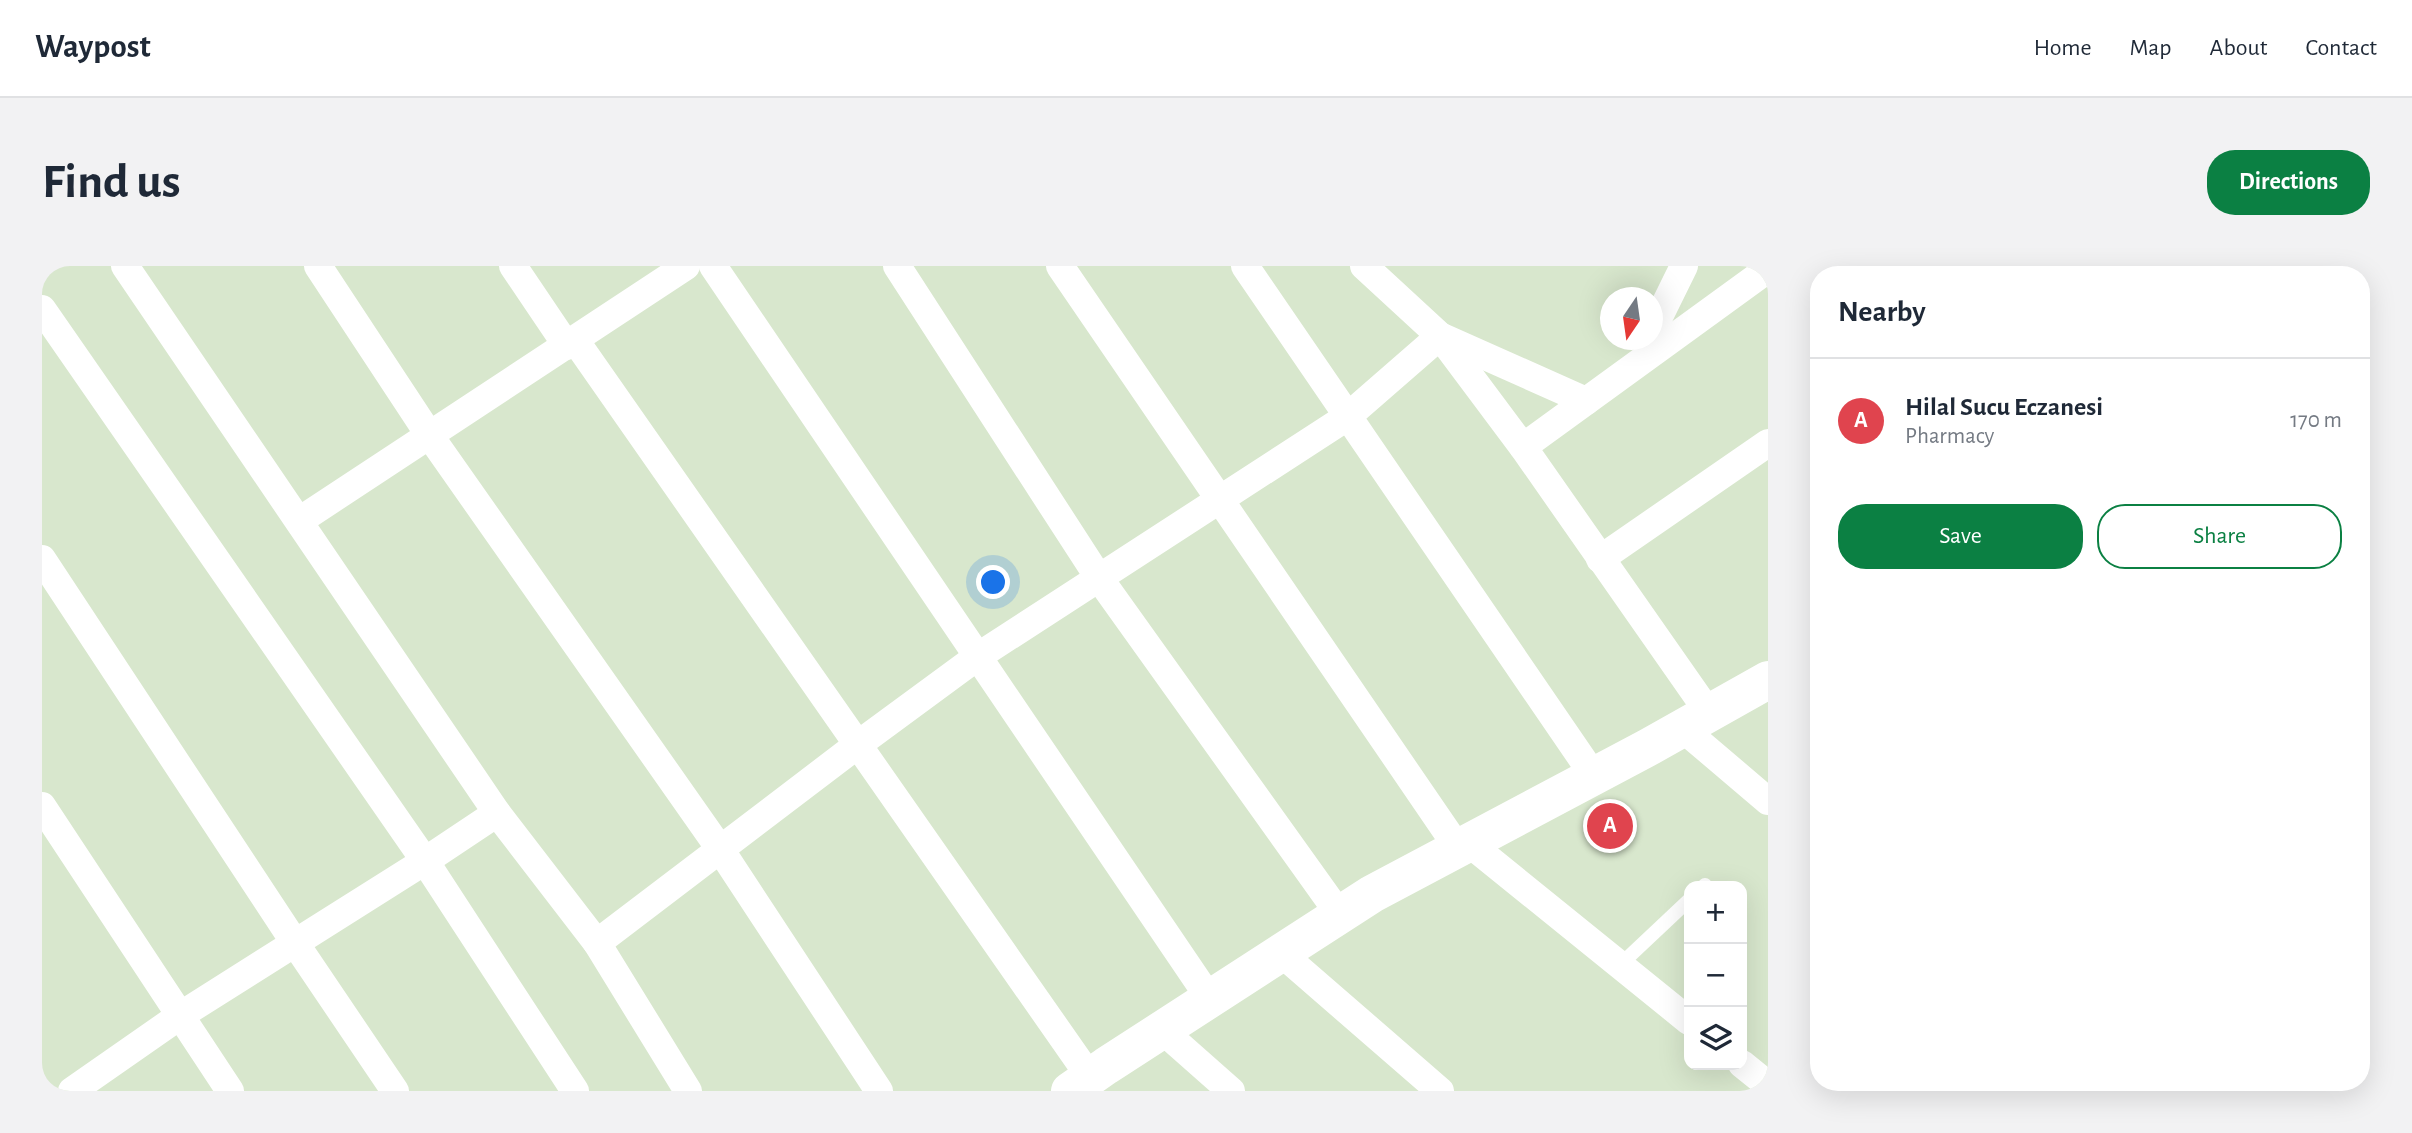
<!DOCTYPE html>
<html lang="en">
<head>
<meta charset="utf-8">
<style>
	:root { --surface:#fff; --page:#f2f2f3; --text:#1f2937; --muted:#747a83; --line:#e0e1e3; --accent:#0b8043 }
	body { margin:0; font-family:"Alegreya Sans",sans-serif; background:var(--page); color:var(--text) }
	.controls { position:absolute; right:21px; bottom:21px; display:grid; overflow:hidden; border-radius:14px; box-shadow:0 7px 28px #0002 }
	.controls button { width:63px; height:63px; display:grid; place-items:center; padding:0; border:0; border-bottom:2px solid var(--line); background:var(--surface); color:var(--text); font:35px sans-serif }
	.compass { position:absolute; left:1558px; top:21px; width:63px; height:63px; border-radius:50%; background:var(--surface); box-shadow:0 7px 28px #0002; rotate:193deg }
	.you { position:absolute; left:952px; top:317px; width:24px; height:24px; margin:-18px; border:5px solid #fff; border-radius:50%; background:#1a73e8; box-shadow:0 0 0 10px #1a73e833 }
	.badge { display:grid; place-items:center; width:46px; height:46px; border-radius:50%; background:var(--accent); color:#fff; font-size:23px; font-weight:700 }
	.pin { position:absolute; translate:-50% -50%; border:4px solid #fff; box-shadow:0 2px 7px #0006 }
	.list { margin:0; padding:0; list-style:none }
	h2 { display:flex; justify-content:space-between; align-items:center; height:91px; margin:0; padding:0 28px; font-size:30px }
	h2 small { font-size:23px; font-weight:400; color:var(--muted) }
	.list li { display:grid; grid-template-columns:46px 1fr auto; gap:21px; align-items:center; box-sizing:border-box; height:126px; padding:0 28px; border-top:2px solid var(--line) }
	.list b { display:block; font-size:26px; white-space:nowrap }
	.list p { margin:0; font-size:23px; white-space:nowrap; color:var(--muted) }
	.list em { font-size:23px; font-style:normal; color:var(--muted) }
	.actions { display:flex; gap:14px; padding:21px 28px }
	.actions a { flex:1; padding:16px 0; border:2px solid var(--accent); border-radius:28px; text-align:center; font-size:24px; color:var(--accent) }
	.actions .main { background:var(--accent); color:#fff }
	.icon { flex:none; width:38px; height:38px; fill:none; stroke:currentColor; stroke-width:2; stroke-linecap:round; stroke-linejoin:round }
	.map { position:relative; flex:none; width:1726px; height:825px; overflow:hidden; border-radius:28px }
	header { display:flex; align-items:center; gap:42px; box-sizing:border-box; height:98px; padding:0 35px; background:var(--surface); border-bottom:2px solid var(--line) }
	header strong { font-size:33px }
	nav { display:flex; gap:38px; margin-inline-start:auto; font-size:24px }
	.intro { display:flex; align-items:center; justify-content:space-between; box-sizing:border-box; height:168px; padding:0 42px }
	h1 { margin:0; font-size:49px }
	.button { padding:18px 32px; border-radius:28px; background:var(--accent); color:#fff; font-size:24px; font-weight:700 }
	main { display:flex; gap:42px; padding:0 42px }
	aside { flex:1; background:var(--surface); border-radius:28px; box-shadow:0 7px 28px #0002 }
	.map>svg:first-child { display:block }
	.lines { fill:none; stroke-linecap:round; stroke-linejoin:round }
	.service { stroke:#fff; stroke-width:14 }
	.minor { stroke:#fff; stroke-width:28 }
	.secondary { stroke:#fff; stroke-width:38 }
</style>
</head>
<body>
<header>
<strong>Waypost</strong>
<nav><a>Home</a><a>Map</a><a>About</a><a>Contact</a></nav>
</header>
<div class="intro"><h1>Find us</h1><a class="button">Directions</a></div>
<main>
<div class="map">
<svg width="1726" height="825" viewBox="0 0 1726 825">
	<rect width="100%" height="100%" fill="#d8e7cd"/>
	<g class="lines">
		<g class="service">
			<polyline points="1662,620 1663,619"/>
			<polyline points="1578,699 1647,634"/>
		</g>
		<g class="minor">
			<polyline points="83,0 455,547"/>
			<polyline points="276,0 388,170 678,583 837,825"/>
			<polyline points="471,0 525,80"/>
			<polyline points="671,0 1168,733"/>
			<polyline points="855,0 1057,312 1298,649"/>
			<polyline points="1018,0 1416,582"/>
			<polyline points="1203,0 1552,510"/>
			<polyline points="1322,0 1398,70 1481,181 1667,447"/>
			<polyline points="0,43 383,595 533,825"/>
			<polyline points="1610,65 1642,0"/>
			<polyline points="533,74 1048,811"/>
			<polyline points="1481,181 1726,3"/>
			<polyline points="257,255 644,0"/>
			<polyline points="0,293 253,677 353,825"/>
			<polyline points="1558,293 1726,177"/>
			<polyline points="1640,462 1726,535"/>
			<polyline points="0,540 188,825"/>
			<polyline points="1427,577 1647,755"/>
			<polyline points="555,677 814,480 935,391 1305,151 1398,70 1544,135"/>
			<polyline points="1239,687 1398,825"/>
			<polyline points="1120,764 1189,825"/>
			<polyline points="1700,798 1726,819"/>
			<polyline points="30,825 139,749 383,595 455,547 555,677 646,825"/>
		</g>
		<polyline class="secondary" points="1028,825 1064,800 1330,628 1605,482 1726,414"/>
	</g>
</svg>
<div class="controls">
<button>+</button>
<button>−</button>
<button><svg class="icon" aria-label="layers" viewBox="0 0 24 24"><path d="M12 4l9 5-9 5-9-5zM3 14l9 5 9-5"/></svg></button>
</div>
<svg class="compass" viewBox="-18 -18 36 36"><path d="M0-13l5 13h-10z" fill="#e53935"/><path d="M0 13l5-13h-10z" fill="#747a83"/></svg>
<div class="you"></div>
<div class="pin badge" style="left:1568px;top:560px;background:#e0444e">A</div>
</div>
<aside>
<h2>Nearby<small></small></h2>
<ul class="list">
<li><span class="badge" style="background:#e0444e">A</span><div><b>Hilal Sucu Eczanesi</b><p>Pharmacy</p></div><em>170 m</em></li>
</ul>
<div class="actions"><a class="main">Save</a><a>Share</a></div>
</aside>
</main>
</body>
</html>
